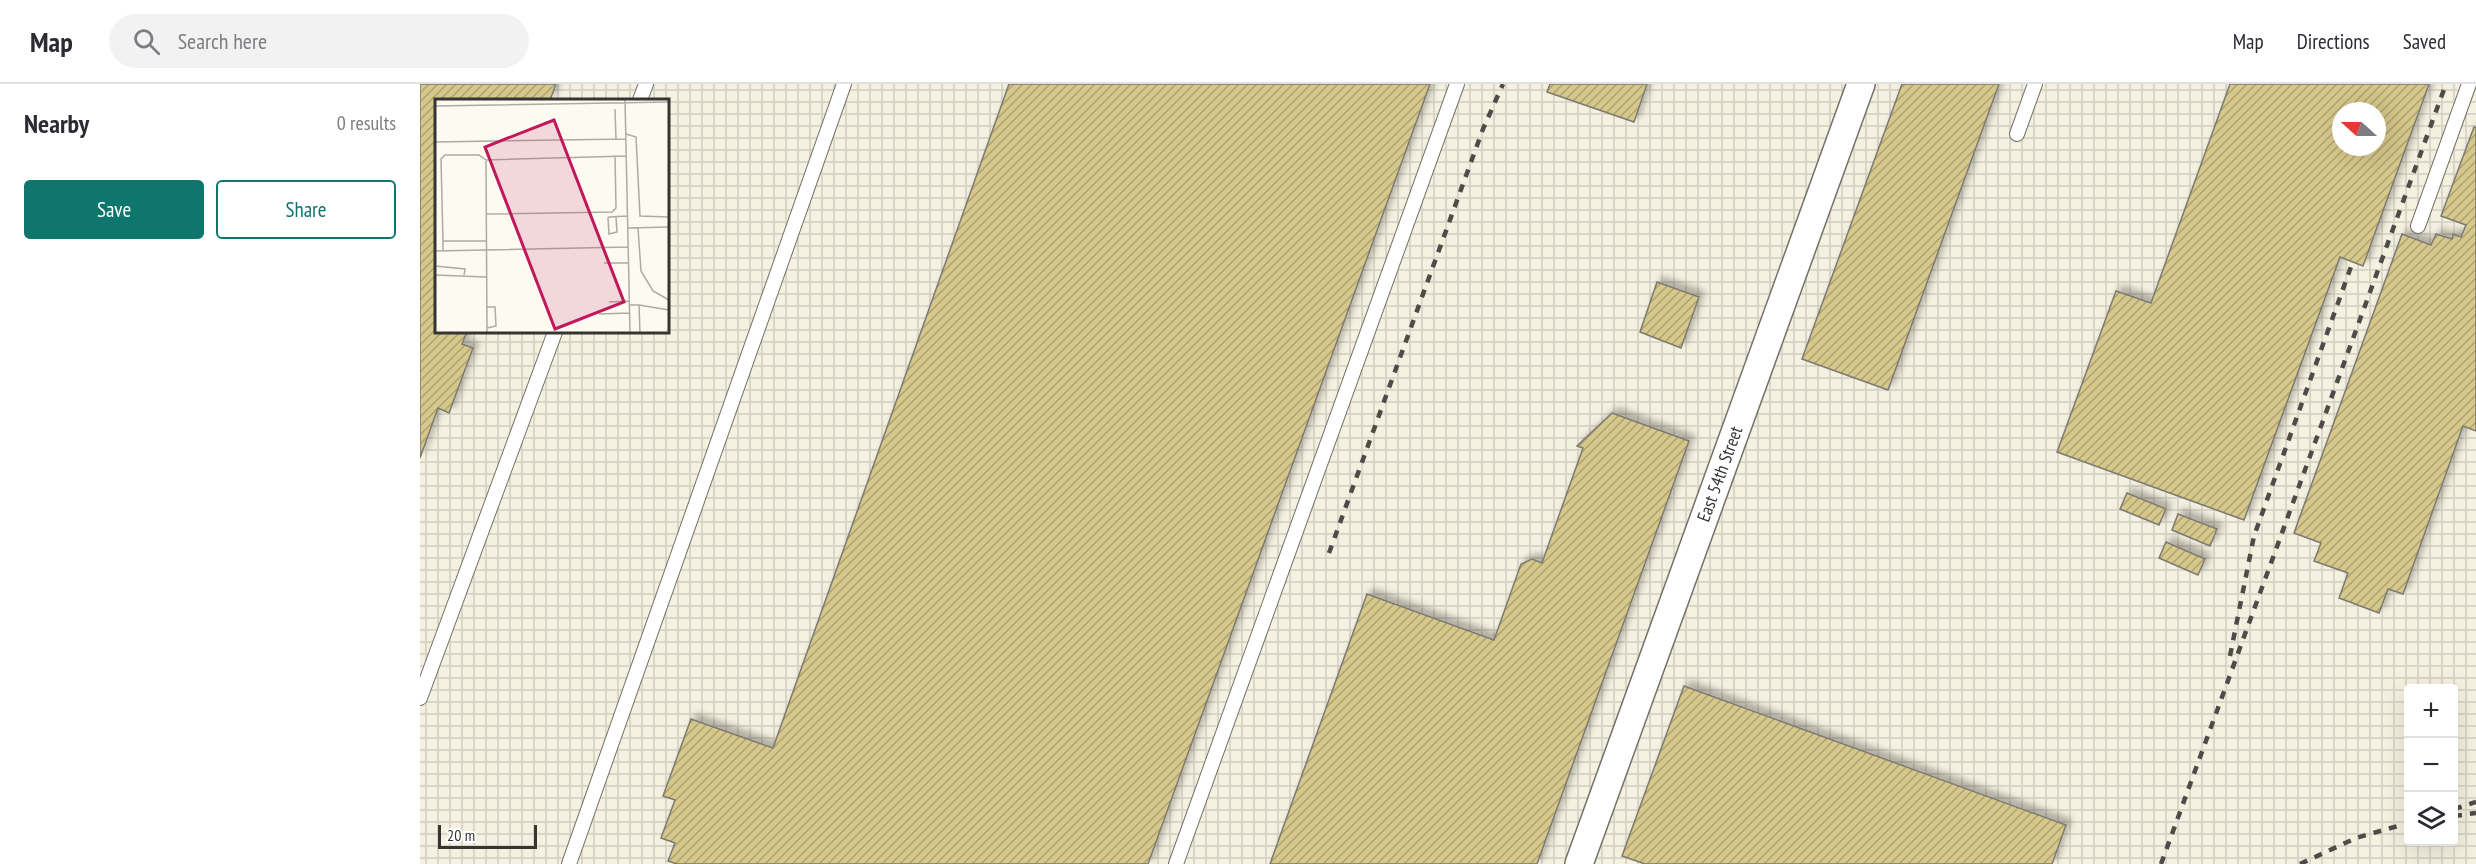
<!DOCTYPE html>
<html lang="en">
<head>
<meta charset="utf-8">
<style>
	:root { --surface:#fff; --page:#f2f2f3; --text:#2b2b33; --muted:#7c7c81; --line:#e1e1e2; --accent:#0f766e }
	body { margin:0; font-family:"PT Sans Narrow",sans-serif; background:var(--page); color:var(--text) }
	.controls { position:absolute; right:18px; bottom:18px; display:grid; overflow:hidden; border-radius:6px; box-shadow:0 6px 24px #0002 }
	.controls button { width:54px; height:54px; display:grid; place-items:center; padding:0; border:0; border-bottom:2px solid var(--line); background:var(--surface); color:var(--text); font:30px sans-serif }
	.compass { position:absolute; left:1912px; top:18px; width:54px; height:54px; border-radius:50%; background:var(--surface); box-shadow:0 6px 24px #0002; rotate:291deg }
	.scale { position:absolute; left:18px; bottom:15px; width:99px; box-sizing:border-box; padding-left:6px; border:3px solid #363532; border-top:0; font-size:16px; line-height:21px; white-space:nowrap; color:#363532; -webkit-text-stroke:4px #fff; paint-order:stroke }
	.list { margin:0; padding:0; list-style:none }
	h2 { display:flex; justify-content:space-between; align-items:center; height:78px; margin:0; padding:0 24px; font-size:26px }
	h2 small { font-size:20px; font-weight:400; color:var(--muted) }
	.actions { display:flex; gap:12px; padding:18px 24px }
	.actions a { flex:1; padding:14px 0; border:2px solid var(--accent); border-radius:6px; text-align:center; font-size:21px; color:var(--accent) }
	.actions .main { background:var(--accent); color:#fff }
	.icon { flex:none; width:33px; height:33px; fill:none; stroke:currentColor; stroke-width:2; stroke-linecap:round; stroke-linejoin:round }
	.map { position:relative; flex:none; width:2056px; height:780px; overflow:hidden }
	header { display:flex; align-items:center; gap:36px; box-sizing:border-box; height:84px; padding:0 30px; background:var(--surface); border-bottom:2px solid var(--line) }
	header strong { font-size:28px }
	nav { display:flex; gap:33px; margin-inline-start:auto; font-size:21px }
	.search { width:420px; height:54px; background:var(--page); display:flex; align-items:center; gap:15px; box-sizing:border-box; padding:0 21px; border-radius:33px; color:var(--muted); font-size:22px }
	main { display:flex }
	aside { flex:1; background:var(--surface) }
	.map>svg:first-child { display:block }
	.industrial { fill:url(#industrial-grid); fill-rule:evenodd }
	.building { fill:url(#building-hatch); stroke:#7c7a72; stroke-width:1.5; fill-rule:evenodd; filter:url(#shadow) }
	.lines { fill:none; stroke-linecap:round; stroke-linejoin:round }
	.lane-casing { stroke:#737169; stroke-width:16 }
	.street-casing { stroke:#737169; stroke-width:30 }
	.lane { stroke:#fff; stroke-width:14 }
	.street { stroke:#fff; stroke-width:27 }
	.rail { stroke:#4d4c48; stroke-width:4.5; stroke-dasharray:8 8; stroke-linecap:butt }
	.labels { text-anchor:middle; stroke-width:4.5; stroke-linejoin:round; paint-order:stroke }
	.street-label { font-size:18px; fill:#363532; stroke:#fff }
	.inset-road { fill:none; stroke:#adaba5; stroke-width:1.5 }
	.view { fill:#c2185b; fill-opacity:0.15; stroke:#c2185b; stroke-width:3 }
	.inset-edge { fill:none; stroke:#363532; stroke-width:3 }
</style>
</head>
<body>
<header>
<strong>Map</strong>
<div class="search"><svg class="icon" aria-label="search" viewBox="0 0 24 24"><circle cx="10" cy="10" r="6"/><path d="M15 15l6 6"/></svg>Search here</div>
<nav><a>Map</a><a>Directions</a><a>Saved</a></nav>
</header>
<main>
<aside>
<h2>Nearby<small>0 results</small></h2>
<ul class="list">
</ul>
<div class="actions"><a class="main">Save</a><a>Share</a></div>
</aside>
<div class="map">
<svg width="2056" height="780" viewBox="0 0 2056 780">
	<defs>
		<pattern id="industrial-grid" width="8" height="8" patternUnits="userSpaceOnUse" patternTransform="scale(1.5)"><rect width="8" height="8" fill="#f5f1e0"/><path d="M0 4h8M4 0v8" fill="none" stroke="#d3cfc1"/></pattern>
		<pattern id="building-hatch" width="6" height="6" patternUnits="userSpaceOnUse" patternTransform="scale(1.5)"><rect width="6" height="6" fill="#d6c78a"/><path d="M-1 1l2-2M0 6l6-6M5 7l2-2" fill="none" stroke="#aea271"/></pattern>
		<filter id="shadow"><feDropShadow dx="5.5" dy="-5.5" stdDeviation="3" flood-color="#0004"/></filter>
	</defs>
	<rect width="100%" height="100%" fill="#fcfaf1"/>
	<path class="industrial" d="M 0,0 L 2056,0 L 2056,780 L 0,780 ZM 16,16 L 248,16 L 248,248 L 16,248 ZM 1921,27 L 1957,27 L 1957,63 L 1921,63 ZM 1988,604 L 2034,604 L 2034,758 L 1988,758 Z"/>
	<g class="building">
		<polygon points="0,0 136,0 130,16 16,16 16,248 47,248 42,260 53,264 29,329 18,324 0,374"/>
		<polygon points="589,0 1010,0 728,780 257,780 248,777 255,759 241,754 255,716 243,712 271,635 353,664"/>
		<polygon points="1130,0 1227,0 1214,38 1127,8"/>
		<polygon points="1482,0 1579,0 1468,306 1382,275"/>
		<path d="M 1810,0 L 2009,0 L 1943,182 L 1920,173 L 1824,436 L 1637,368 L 1696,207 L 1731,219 ZM 1921,27 L 1957,27 L 1957,63 L 1921,63 Z"/>
		<polygon points="2054,43 2056,44 2056,347 2043,342 1983,510 1968,505 1959,529 1919,514 1928,489 1894,477 1901,459 1874,449 1982,150 2011,161 2016,150 2032,155 2033,150 2041,153 2046,141 2021,132"/>
		<polygon points="1237,198 1279,213 1261,264 1220,248"/>
		<polygon points="1192,329 1269,357 1117,780 850,780 947,510 1074,556 1101,480 1112,475 1122,479 1163,364 1157,362"/>
		<polygon points="1707,409 1746,425 1739,441 1700,425"/>
		<polygon points="1758,430 1797,445 1790,462 1752,446"/>
		<polygon points="1746,458 1785,475 1778,491 1739,474"/>
		<polygon points="1264,602 1646,741 1632,780 1225,780 1202,772"/>
	</g>
	<g class="lines">
		<defs>
			<g id="lane">
				<polyline points="220,16 226,0"/>
				<polyline points="1597,50 1615,0"/>
				<polyline points="1998,142 2049,0"/>
				<polyline points="0,614 135,248"/>
				<polyline points="149,780 424,0"/>
				<polyline points="756,780 1037,0"/>
			</g>
			<polyline id="street" points="1159,780 1441,0"/>
		</defs>
		<use href="#lane" class="lane-casing"/>
		<use href="#street" class="street-casing"/>
		<use href="#lane" class="lane"/>
		<use href="#street" class="street"/>
		<g class="rail">
			<polyline points="909,469 1063,45 1083,0"/>
			<polyline points="1810,572 1834,452 1932,180"/>
			<polyline points="2034,725 2056,718"/>
			<polyline points="2034,732 2056,729"/>
			<polyline points="1741,780 2026,0"/>
			<polyline points="1880,780 1936,754 1988,739"/>
		</g>
	</g>
	<g class="labels">
		<g class="street-label">
			<text transform="translate(1300 390) rotate(-70)" y="6">East 54th Street</text>
		</g>
	</g>
	<g transform="translate(15 15)">
		<rect width="234" height="234" fill="#fcfaf1"/>
		<path class="inset-road" d="M 190,0 L 195,234M 0,7 L 234,3M 180,10 L 181,41M 0,20 L 0,93M 191,35 L 201,38 L 205,117 L 234,118M 0,43 L 191,40M 51,62 L 52,234M 52,115 L 177,113 L 181,109 L 180,57M 181,118 L 182,133 L 174,135 L 173,119 L 174,118 L 192,117M 193,129 L 234,128M 203,129 L 206,172 L 218,192 L 234,201M 8,142 L 6,60 L 10,56 L 44,56 L 51,61 L 191,57M 0,152 L 193,148M 8,152 L 8,142 L 52,142M 169,164 L 193,164M 0,167 L 30,170 L 29,176M 0,176 L 51,178M 174,203 L 194,202M 194,206 L 204,206 L 205,234M 204,206 L 234,211M 164,215 L 194,214M 52,229 L 61,227 L 60,208 L 52,208"/>
		<path class="view" d="M 119,21 L 189,203 L 120,230 L 50,48 Z"/>
		<rect width="234" height="234" class="inset-edge"/>
	</g>
</svg>
<div class="controls">
<button>+</button>
<button>−</button>
<button><svg class="icon" aria-label="layers" viewBox="0 0 24 24"><path d="M12 4l9 5-9 5-9-5zM3 14l9 5 9-5"/></svg></button>
</div>
<svg class="compass" viewBox="-18 -18 36 36"><path d="M0-13l5 13h-10z" fill="#e53935"/><path d="M0 13l5-13h-10z" fill="#7c7c81"/></svg>
<div class="scale">20 m</div>
</div>
</main>
</body>
</html>
